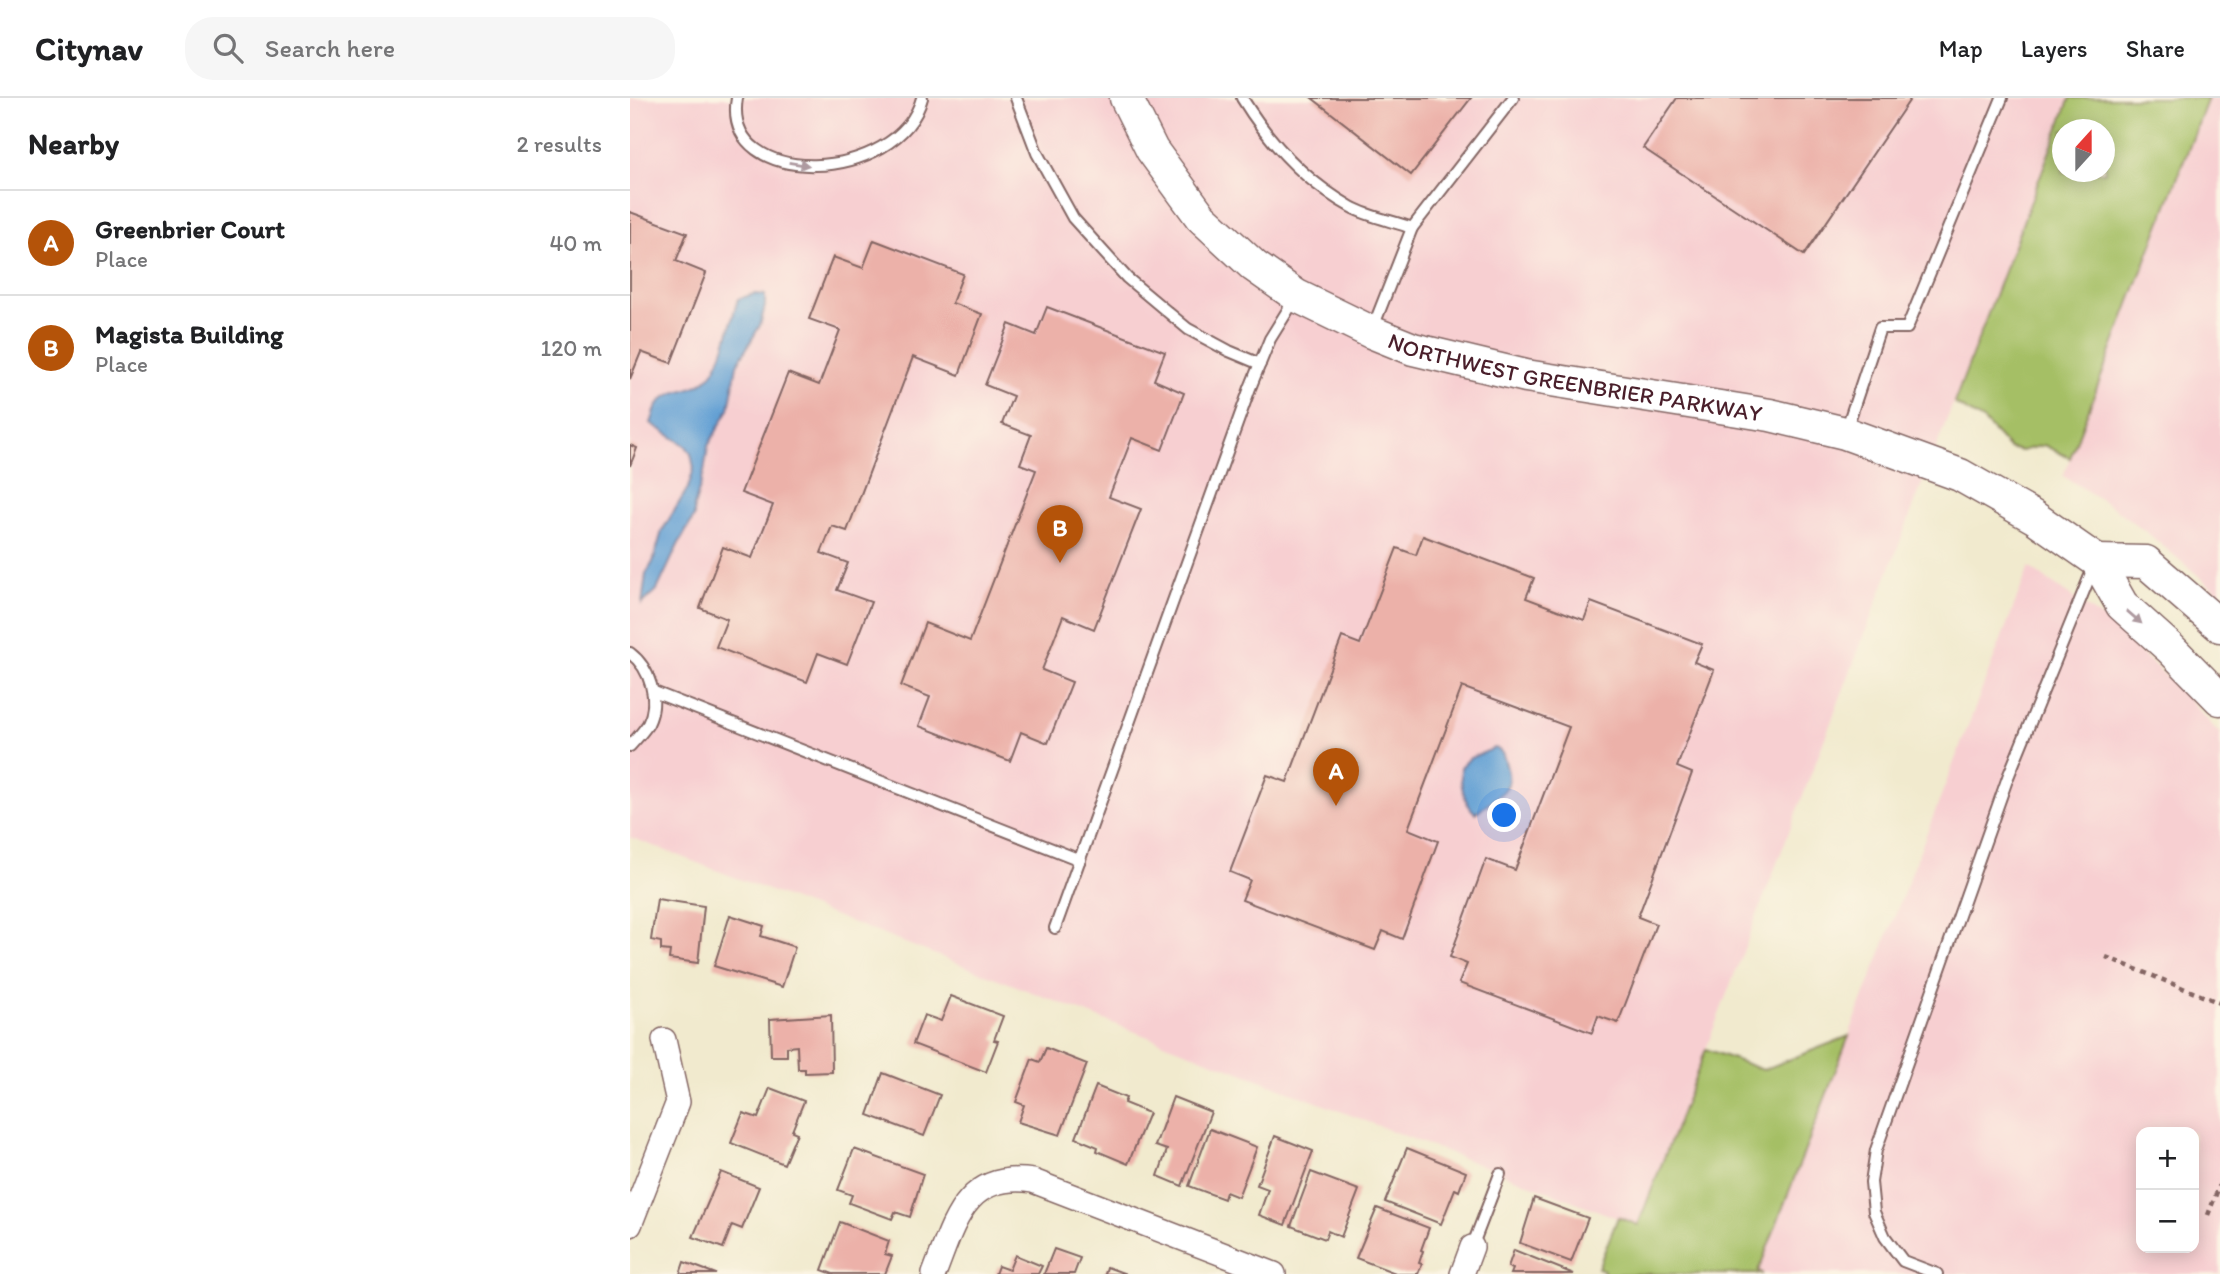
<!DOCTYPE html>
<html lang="en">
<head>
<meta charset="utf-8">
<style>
	:root { --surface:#fff; --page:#f6f6f6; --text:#202124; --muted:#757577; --line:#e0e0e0; --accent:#b45309 }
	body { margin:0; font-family:Itim,sans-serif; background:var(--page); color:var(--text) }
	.controls { position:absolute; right:21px; bottom:21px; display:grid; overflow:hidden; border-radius:14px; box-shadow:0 4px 18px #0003 }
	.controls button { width:63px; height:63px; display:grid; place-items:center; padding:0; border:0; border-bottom:2px solid var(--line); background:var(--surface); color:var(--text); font:35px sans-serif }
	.compass { position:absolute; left:1422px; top:21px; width:63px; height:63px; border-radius:50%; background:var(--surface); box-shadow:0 4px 18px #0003; rotate:21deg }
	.you { position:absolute; left:875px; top:718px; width:24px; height:24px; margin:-18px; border:5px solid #fff; border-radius:50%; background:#1a73e8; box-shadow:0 0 0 10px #1a73e833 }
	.badge { display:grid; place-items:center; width:46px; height:46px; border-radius:50%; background:var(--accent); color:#fff; font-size:23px; font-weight:700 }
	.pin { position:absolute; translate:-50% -58px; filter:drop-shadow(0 2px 4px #0008) }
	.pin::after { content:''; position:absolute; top:37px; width:24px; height:21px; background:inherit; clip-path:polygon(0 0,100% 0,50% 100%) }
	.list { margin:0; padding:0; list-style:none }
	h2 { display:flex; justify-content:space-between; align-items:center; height:91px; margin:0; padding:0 28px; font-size:30px }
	h2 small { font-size:23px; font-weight:400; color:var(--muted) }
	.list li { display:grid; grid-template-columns:46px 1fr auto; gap:21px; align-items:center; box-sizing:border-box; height:105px; padding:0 28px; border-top:2px solid var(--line) }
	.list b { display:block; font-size:26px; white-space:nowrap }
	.list p { margin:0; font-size:23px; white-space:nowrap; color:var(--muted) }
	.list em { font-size:23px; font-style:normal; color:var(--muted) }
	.icon { flex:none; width:38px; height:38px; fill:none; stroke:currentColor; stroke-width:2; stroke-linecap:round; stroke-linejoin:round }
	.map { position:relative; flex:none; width:1590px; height:1176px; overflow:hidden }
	header { display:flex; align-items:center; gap:42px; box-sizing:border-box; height:98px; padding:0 35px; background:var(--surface); border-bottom:2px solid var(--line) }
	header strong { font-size:33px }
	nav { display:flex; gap:38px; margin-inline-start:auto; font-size:24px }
	.search { width:490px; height:63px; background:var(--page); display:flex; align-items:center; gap:18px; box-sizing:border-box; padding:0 24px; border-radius:28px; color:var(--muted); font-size:26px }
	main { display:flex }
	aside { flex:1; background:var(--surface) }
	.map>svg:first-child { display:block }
	.built { fill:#f7cfd1; fill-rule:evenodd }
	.green { fill:#a5bf65; stroke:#786f48; stroke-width:2; fill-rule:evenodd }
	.water { fill:#64a0d4; stroke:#576080; stroke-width:2 }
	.building { fill:#ecb1a9 }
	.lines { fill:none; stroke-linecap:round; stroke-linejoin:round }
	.lane-casing { stroke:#846664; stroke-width:14 }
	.street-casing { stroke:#846664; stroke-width:26 }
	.secondary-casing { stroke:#846664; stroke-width:35 }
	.path { stroke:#846664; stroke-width:4.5; stroke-dasharray:5 5; stroke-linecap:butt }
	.lane { stroke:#fff; stroke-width:10 }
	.street { stroke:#fff; stroke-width:23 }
	.secondary { stroke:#fff; stroke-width:32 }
	.oneway { fill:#ae9aa0 }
	.labels { text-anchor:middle; stroke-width:7; stroke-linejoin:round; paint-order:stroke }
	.street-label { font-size:23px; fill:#4a1f2b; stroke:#fcf5e5 }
</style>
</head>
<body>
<header>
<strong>Citynav</strong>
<div class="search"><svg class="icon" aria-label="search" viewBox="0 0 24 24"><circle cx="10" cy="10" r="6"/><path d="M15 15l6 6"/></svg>Search here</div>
<nav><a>Map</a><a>Layers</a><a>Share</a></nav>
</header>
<main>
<aside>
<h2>Nearby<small>2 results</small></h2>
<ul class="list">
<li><span class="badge">A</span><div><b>Greenbrier Court</b><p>Place</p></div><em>40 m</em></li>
<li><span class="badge">B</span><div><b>Magista Building</b><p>Place</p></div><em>120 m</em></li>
</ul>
</aside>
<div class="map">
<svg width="1590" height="1176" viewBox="0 0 1590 1176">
	<rect width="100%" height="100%" fill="#fcf5e5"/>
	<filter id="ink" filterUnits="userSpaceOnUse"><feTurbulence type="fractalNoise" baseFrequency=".0143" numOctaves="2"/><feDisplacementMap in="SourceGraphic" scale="14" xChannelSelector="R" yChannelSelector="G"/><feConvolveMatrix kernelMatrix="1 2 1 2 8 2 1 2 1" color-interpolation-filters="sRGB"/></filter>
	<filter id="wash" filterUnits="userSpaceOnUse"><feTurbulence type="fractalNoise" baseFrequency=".00686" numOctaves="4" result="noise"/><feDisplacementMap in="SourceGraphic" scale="28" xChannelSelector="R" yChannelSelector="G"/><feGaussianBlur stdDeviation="1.57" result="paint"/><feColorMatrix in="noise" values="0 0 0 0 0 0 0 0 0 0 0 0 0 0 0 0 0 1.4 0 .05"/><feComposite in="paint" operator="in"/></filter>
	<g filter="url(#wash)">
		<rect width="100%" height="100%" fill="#f1eace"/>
		<g class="built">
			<polygon points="0,0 1440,0 1008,1128 0,739"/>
			<polygon points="1578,0 1590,0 1590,496 1520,437 1481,408 1433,378"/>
			<path d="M 1399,469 L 1479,525 L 1551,592 L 1590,636 L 1590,1176 L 1133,1176 L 1128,1174 ZM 1511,1034 L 1564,1034 L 1564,1150 L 1511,1150 Z"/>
		</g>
		<g class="green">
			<path d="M 1440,0 L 1578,0 L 1440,360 L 1414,347 L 1391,353 L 1379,350 L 1354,323 L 1324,305 ZM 1433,32 L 1475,32 L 1475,74 L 1433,74 Z"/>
			<polygon points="1219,938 1128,1174 1133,1176 973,1176 974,1172 968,1170 988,1119 1008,1127 1076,951 1133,972"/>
		</g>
		<g class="water">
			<path d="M 124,196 L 135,197 L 135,208 L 130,227 L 107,267 L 99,311 L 78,348 L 74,374 L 64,409 L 64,419 L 48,447 L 27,492 L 12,506 L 16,476 L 23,464 L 32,433 L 58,390 L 64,370 L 61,356 L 56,348 L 21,325 C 24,318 25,309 30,304 C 42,290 66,294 79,279 C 94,263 101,222 108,201 Z"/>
			<path d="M 865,650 C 872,653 873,656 875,663 C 883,689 878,690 859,705 C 853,709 851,713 845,715 C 833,704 830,684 831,669 L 840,660 Z"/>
		</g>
		<g id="blocks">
			<g class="building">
				<polygon points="682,0 841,0 781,77"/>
				<polygon points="1047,0 1281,0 1174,157 1013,50"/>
				<polygon points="0,114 57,135 46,163 76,175 41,265 11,254 0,281"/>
				<polygon points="244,142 333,176 322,205 352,216 329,277 283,259 217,433 202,428 191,455 218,465 207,492 241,504 217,566 188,555 177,584 86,549 97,521 70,510 93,449 122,460 143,407 111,395 158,275 189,287 210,232 179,221 203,159 233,170"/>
				<polygon points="417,209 535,254 524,282 554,295 532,352 502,340 479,399 511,411 464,531 433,518 412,572 442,584 418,645 391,634 380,663 289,628 300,599 271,588 295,525 340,543 406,372 390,366 401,337 372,326 383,298 355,287 379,226 406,237"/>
				<polygon points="0,347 7,350 0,368"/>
				<polygon points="793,438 904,480 896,500 954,522 961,504 1072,546 1064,564 1084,572 1047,669 1062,675 1008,819 1026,826 988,925 968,918 962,935 829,885 837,866 820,859 856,761 885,772 939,629 832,589 778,731 808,743 772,841 753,833 745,852 612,802 620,782 600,774 637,677 657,684 712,539 730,546 767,450 786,457"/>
				<polygon points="27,801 74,808 68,865 39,861 40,853 31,852 31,844 21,842"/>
				<polygon points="100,817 134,828 131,838 165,849 152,889 84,868"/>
				<polygon points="321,898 373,918 364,942 368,943 356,974 283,946 294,917 311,923"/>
				<polygon points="201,917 202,974 175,975 175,971 168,971 167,948 157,949 157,958 141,958 140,921"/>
				<polygon points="416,950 457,966 430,1037 388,1024 394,1007 386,1004 402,961 410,964"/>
				<polygon points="253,975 310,997 294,1038 238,1017"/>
				<polygon points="466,988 496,1000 494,1005 519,1015 498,1066 467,1053 468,1049 446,1040"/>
				<polygon points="140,990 174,1003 162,1033 167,1035 154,1066 101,1045 113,1015 128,1020"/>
				<polygon points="543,999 581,1014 552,1088 528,1078 537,1052 525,1048"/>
				<polygon points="580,1031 627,1049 608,1099 596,1094 594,1101 559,1088"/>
				<polygon points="645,1038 683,1053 655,1127 629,1117 638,1091 627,1087"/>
				<polygon points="777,1050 836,1074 829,1093 825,1091 811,1126 755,1104"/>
				<polygon points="224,1051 293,1076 280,1119 265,1114 262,1121 219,1105 222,1097 208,1092"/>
				<polygon points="91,1074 129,1089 112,1131 102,1127 93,1150 63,1139"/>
				<polygon points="681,1074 729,1092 711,1139 698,1133 695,1141 661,1128"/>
				<polygon points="904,1100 958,1120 941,1164 890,1145"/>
				<polygon points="747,1110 799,1130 791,1152 793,1153 789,1165 792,1166 788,1176 768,1176 726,1160"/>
				<polygon points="210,1124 259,1143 255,1156 262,1158 255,1176 203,1176 192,1172"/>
				<polygon points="424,1151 450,1160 444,1176 414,1176"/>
				<polygon points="884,1152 944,1176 881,1176 883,1171 878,1169"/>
				<polygon points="385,1157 412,1168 408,1176 365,1176 368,1168 379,1172"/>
				<polygon points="54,1164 86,1176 50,1176"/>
				<polygon points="477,1169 496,1176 475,1176"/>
			</g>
		</g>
	</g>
	<g filter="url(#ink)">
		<use href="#blocks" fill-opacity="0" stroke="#846664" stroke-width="2"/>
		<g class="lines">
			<defs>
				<g id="lane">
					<path d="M 107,0 C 91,93 269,86 292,0"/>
					<polyline points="386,0 407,55 443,120 497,180 558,231 599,253 630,266"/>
					<path d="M 612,0 C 639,44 675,83 721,109 C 739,119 763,123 782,130"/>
					<polyline points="742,232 782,130 883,0"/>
					<polyline points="1216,332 1250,230 1277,230 1372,0"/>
					<path d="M 0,555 C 20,570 30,602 18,626 C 13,634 6,641 0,648"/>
					<polyline points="24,594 450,762"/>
					<polyline points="425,830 620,290 640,241 666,199"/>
					<polyline points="842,1149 870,1076"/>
					<polyline points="1307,1176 1273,1163 1255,1139 1244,1114 1241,1084 1246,1052 1378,679 1464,468"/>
				</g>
				<g id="street">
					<polyline points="0,1127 48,1004 34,942"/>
					<path d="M 304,1176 C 324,1125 335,1073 403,1083 L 644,1176"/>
					<polyline points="832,1176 842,1149"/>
				</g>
				<g id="secondary">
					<path id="s1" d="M 496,0 L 522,52 L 571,119 L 624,168 L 667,198 L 741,234 L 783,251 L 896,278 L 1140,317 L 1215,335 L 1330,377 L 1404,419 L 1467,463 L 1492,507 L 1541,551 L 1590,601"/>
					<polyline points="1467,463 1516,464 1590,528"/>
				</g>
			</defs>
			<use href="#lane" class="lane-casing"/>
			<use href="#street" class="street-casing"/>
			<use href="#secondary" class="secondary-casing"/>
			<g class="path">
				<polyline points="1476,859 1590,905"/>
				<polyline points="1578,1117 1590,1086"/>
			</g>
			<use href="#lane" class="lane"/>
			<use href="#street" class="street"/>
			<use href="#secondary" class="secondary"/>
		</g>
		<defs><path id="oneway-solid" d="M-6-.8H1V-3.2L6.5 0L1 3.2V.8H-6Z" transform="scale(1.75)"/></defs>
		<g class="oneway">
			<use href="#oneway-solid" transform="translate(169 66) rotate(9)"/>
			<use href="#oneway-solid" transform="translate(1504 519) rotate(41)"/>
		</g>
	</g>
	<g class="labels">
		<g class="street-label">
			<text dy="8" stroke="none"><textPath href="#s1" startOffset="558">NORTHWEST GREENBRIER PARKWAY</textPath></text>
		</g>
	</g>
</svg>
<div class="controls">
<button>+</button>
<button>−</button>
</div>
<svg class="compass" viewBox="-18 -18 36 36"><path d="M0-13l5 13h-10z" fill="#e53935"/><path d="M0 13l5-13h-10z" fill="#757577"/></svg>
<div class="you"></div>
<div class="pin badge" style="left:706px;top:708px">A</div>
<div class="pin badge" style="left:430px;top:465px">B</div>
</div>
</main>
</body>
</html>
